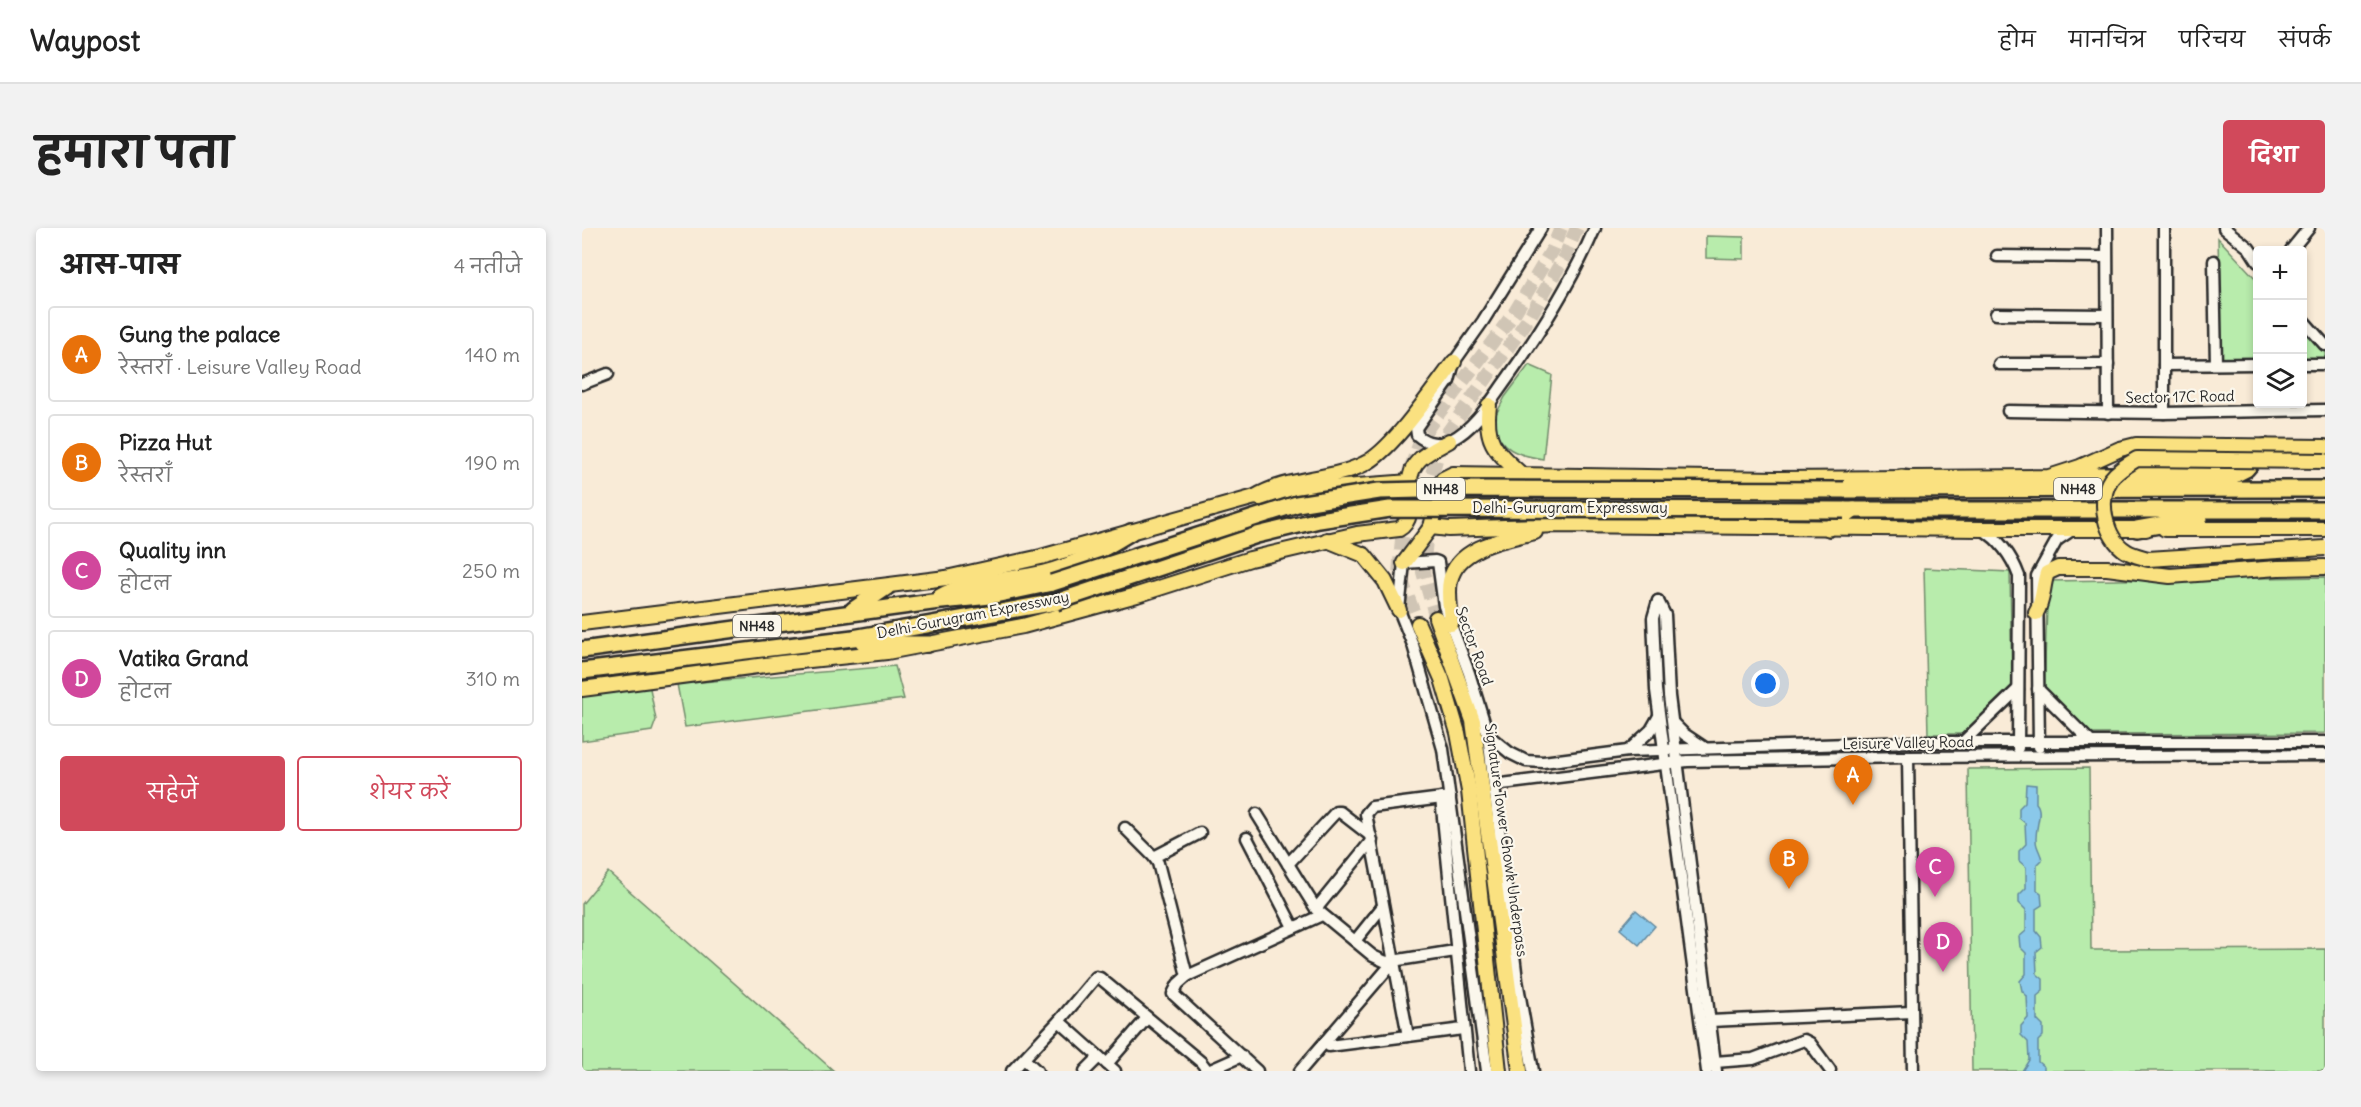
<!DOCTYPE html>
<html lang="hi">
<head>
<meta charset="utf-8">
<style>
	:root { --surface:#fff; --page:#f2f2f2; --text:#222; --muted:#767676; --line:#e0e0e0; --accent:#d1495b }
	body { margin:0; font-family:Delius,"Playpen Sans Deva",sans-serif; background:var(--page); color:var(--text) }
	.controls { position:absolute; right:18px; top:18px; display:grid; overflow:hidden; border-radius:6px; box-shadow:0 3px 9px #0003 }
	.controls button { width:54px; height:54px; display:grid; place-items:center; padding:0; border:0; border-bottom:2px solid var(--line); background:var(--surface); color:var(--text); font:30px sans-serif }
	.you { position:absolute; left:1184px; top:456px; width:21px; height:21px; margin:-15px; border:4px solid #fff; border-radius:50%; background:#1a73e8; box-shadow:0 0 0 9px #1a73e833 }
	.badge { display:grid; place-items:center; width:39px; height:39px; border-radius:50%; background:var(--accent); color:#fff; font-size:20px; font-weight:700 }
	.pin { position:absolute; translate:-50% -50px; filter:drop-shadow(0 2px 3px #0008) }
	.pin::after { content:''; position:absolute; top:32px; width:21px; height:18px; background:inherit; clip-path:polygon(0 0,100% 0,50% 100%) }
	.list { margin:0; padding:0; list-style:none }
	h2 { display:flex; justify-content:space-between; align-items:center; height:78px; margin:0; padding:0 24px; font-size:26px }
	h2 small { font-size:20px; font-weight:400; color:var(--muted) }
	.list li { display:grid; grid-template-columns:39px 1fr auto; gap:18px; align-items:center; box-sizing:border-box; height:96px; margin:0 12px 12px; padding:0 12px; border:2px solid var(--line); border-radius:6px }
	.list b { display:block; font-size:22px; white-space:nowrap }
	.list p { margin:0; font-size:20px; white-space:nowrap; color:var(--muted) }
	.list em { font-size:20px; font-style:normal; color:var(--muted) }
	.actions { display:flex; gap:12px; padding:18px 24px }
	.actions a { flex:1; padding:14px 0; border:2px solid var(--accent); border-radius:6px; text-align:center; font-size:21px; color:var(--accent) }
	.actions .main { background:var(--accent); color:#fff }
	.icon { flex:none; width:33px; height:33px; fill:none; stroke:currentColor; stroke-width:2; stroke-linecap:round; stroke-linejoin:round }
	.map { position:relative; flex:none; width:1743px; height:843px; overflow:hidden; border-radius:6px }
	header { display:flex; align-items:center; gap:36px; box-sizing:border-box; height:84px; padding:0 30px; background:var(--surface); border-bottom:2px solid var(--line) }
	header strong { font-size:28px }
	nav { display:flex; gap:33px; margin-inline-start:auto; font-size:21px }
	.intro { display:flex; align-items:center; justify-content:space-between; box-sizing:border-box; height:144px; padding:0 36px }
	h1 { margin:0; font-size:42px }
	.button { padding:15px 27px; border-radius:6px; background:var(--accent); color:#fff; font-size:21px; font-weight:700 }
	main { display:flex; gap:36px; padding:0 36px }
	aside { flex:1; background:var(--surface); border-radius:6px; box-shadow:0 3px 9px #0003 }
	.map>svg:first-child { display:block }
	.green { fill:#b8ecac; stroke:#728c6c; stroke-width:1.5 }
	.water { fill:#8ac8ea; stroke:#64899e; stroke-width:1.5 }
	.lines { fill:none; stroke-linecap:round; stroke-linejoin:round }
	.major-tunnel { stroke:#d0c5b5; stroke-width:14; stroke-dasharray:14 7; stroke-linecap:butt }
	.minor-casing { stroke:#2b2b2b; stroke-width:15 }
	.major-casing { stroke:#2b2b2b; stroke-width:18 }
	.highway-casing { stroke:#2b2b2b; stroke-width:20 }
	.minor { stroke:#fbf7ec; stroke-width:10 }
	.major { stroke:#fae180; stroke-width:14 }
	.highway { stroke:#fae180; stroke-width:15 }
	.major-bridge-casing { stroke:#2b2b2b; stroke-width:18; stroke-linecap:butt }
	.highway-bridge-casing { stroke:#2b2b2b; stroke-width:20; stroke-linecap:butt }
	.major-bridge { stroke:#fae180; stroke-width:14 }
	.highway-bridge { stroke:#fae180; stroke-width:15 }
	.labels { text-anchor:middle; stroke-width:4.5; stroke-linejoin:round; paint-order:stroke }
	.shield { fill:#fbf7ec; stroke:#696865; stroke-width:1.5 }
	.shield-label { font-size:14px; font-weight:bold; fill:#2b2b2b }
	.street-label { font-size:15px; fill:#2b2b2b; stroke:#fbf7ec }
</style>
</head>
<body>
<header>
<strong>Waypost</strong>
<nav><a>होम</a><a>मानचित्र</a><a>परिचय</a><a>संपर्क</a></nav>
</header>
<div class="intro"><h1>हमारा पता</h1><a class="button">दिशा</a></div>
<main>
<aside>
<h2>आस-पास<small>4 नतीजे</small></h2>
<ul class="list">
<li><span class="badge" style="background:#e8710a">A</span><div><b>Gung the palace</b><p>रेस्तराँ · Leisure Valley Road</p></div><em>140 m</em></li>
<li><span class="badge" style="background:#e8710a">B</span><div><b>Pizza Hut</b><p>रेस्तराँ</p></div><em>190 m</em></li>
<li><span class="badge" style="background:#d1479c">C</span><div><b>Quality inn</b><p>होटल</p></div><em>250 m</em></li>
<li><span class="badge" style="background:#d1479c">D</span><div><b>Vatika Grand</b><p>होटल</p></div><em>310 m</em></li>
</ul>
<div class="actions"><a class="main">सहेजें</a><a>शेयर करें</a></div>
</aside>
<div class="map">
<svg width="1743" height="843" viewBox="0 0 1743 843">
	<rect width="100%" height="100%" fill="#f9ebd7"/>
	<filter id="ink" filterUnits="userSpaceOnUse"><feTurbulence type="fractalNoise" baseFrequency=".0167" numOctaves="2"/><feDisplacementMap in="SourceGraphic" scale="12" xChannelSelector="R" yChannelSelector="G"/><feConvolveMatrix kernelMatrix="1 2 1 2 8 2 1 2 1" color-interpolation-filters="sRGB"/></filter>
	<g filter="url(#ink)">
		<g class="green">
			<polygon points="1124,8 1162,9 1162,31 1124,30"/>
			<polygon points="1636,10 1675,52 1675,135 1639,135"/>
			<polygon points="1720,100 1743,124 1743,134 1721,135"/>
			<path d="M 947,137 L 970,147 L 961,231 C 935,227 918,222 910,194 L 923,169 Z"/>
			<polygon points="1342,340 1428,344 1430,460 1381,506 1346,506"/>
			<polygon points="1743,349 1743,505 1510,506 1462,459 1466,353"/>
			<polygon points="313,438 322,471 103,499 95,456"/>
			<polygon points="67,455 74,492 70,503 0,513 0,465"/>
			<polygon points="1507,540 1509,722 1743,721 1743,843 1390,843 1386,541"/>
			<polygon points="26,644 252,843 0,843 0,676"/>
		</g>
		<g class="water">
			<path d="M 1444,556 L 1454,557 L 1454,575 C 1463,585 1450,604 1455,618 C 1457,624 1459,626 1460,632 L 1455,637 L 1455,662 L 1459,665 L 1460,677 L 1454,681 L 1454,703 L 1459,709 L 1460,719 L 1454,724 L 1455,746 L 1461,751 L 1461,763 L 1455,768 L 1455,792 L 1461,798 L 1461,808 L 1456,813 L 1456,834 L 1462,839 L 1462,843 L 1440,843 L 1447,832 L 1446,814 L 1439,807 L 1439,798 L 1446,790 L 1445,768 L 1440,763 L 1438,753 L 1444,746 L 1444,725 L 1438,719 L 1437,709 L 1444,703 L 1444,682 L 1437,675 L 1437,667 L 1444,660 L 1444,639 L 1437,633 L 1437,623 L 1444,616 L 1443,595 L 1437,590 L 1437,580 L 1443,574 Z"/>
			<polygon points="1054,682 1073,698 1057,717 1038,701"/>
		</g>
		<g class="lines">
			<g class="major-tunnel">
				<polyline points="828,242 841,206 933,84 970,22 979,0"/>
				<polyline points="822,288 817,346 836,396"/>
				<polyline points="854,390 841,344 850,246 859,214 947,90 983,28 995,0"/>
			</g>
			<defs>
				<g id="minor">
					<path d="M 959,0 L 901,93 L 872,134 L 867,153 L 834,200 L 835,207 C 844,215 857,218 869,212 C 893,200 909,173 925,151 C 959,103 990,54 1013,0"/>
					<polyline points="1525,0 1526,185"/>
					<polyline points="1642,0 1667,20 1676,34"/>
					<polyline points="1709,22 1727,0"/>
					<polyline points="1415,28 1524,29"/>
					<polyline points="1632,33 1634,136"/>
					<polyline points="1414,86 1525,87"/>
					<polyline points="1720,91 1743,117"/>
					<polyline points="1417,136 1526,136"/>
					<polyline points="1720,136 1743,136"/>
					<polyline points="1582,137 1676,136"/>
					<polyline points="0,156 26,146"/>
					<polyline points="1426,183 1582,185 1743,182"/>
					<polyline points="1582,185 1582,0"/>
					<path d="M 1400,301 C 1418,312 1430,329 1437,348 L 1436,520"/>
					<polyline points="1076,373 1083,387 1087,468 1134,843"/>
					<polyline points="1076,373 1071,390 1074,462 1125,843"/>
					<polyline points="1456,461 1509,514"/>
					<polyline points="1091,495 1102,506 1123,520"/>
					<polyline points="906,507 928,525 944,533 961,534 1046,523 1330,514 1743,514"/>
					<polyline points="1381,514 1436,461"/>
					<polyline points="1457,519 1455,348 1475,312 1490,302"/>
					<polyline points="1046,523 1069,502 1077,488"/>
					<polyline points="1326,529 1331,843"/>
					<polyline points="912,557 1105,533 1326,529 1743,527"/>
					<polyline points="859,570 887,843"/>
					<polyline points="675,586 734,681 791,728 804,734 873,723"/>
					<polyline points="543,600 572,629 576,635 605,748"/>
					<polyline points="665,610 711,699"/>
					<polyline points="572,629 618,605"/>
					<polyline points="706,636 754,584 758,584 789,608"/>
					<polyline points="734,681 790,612"/>
					<polyline points="773,713 801,678"/>
					<polyline points="477,793 533,843"/>
					<polyline points="1128,793 1330,784"/>
					<polyline points="826,808 784,586 790,579 868,569"/>
					<polyline points="747,818 881,801"/>
					<polyline points="442,831 455,843"/>
					<polyline points="1133,834 1171,831 1222,812 1228,815 1248,842"/>
					<polyline points="525,836 565,790"/>
					<polyline points="430,843 477,793 514,749 518,750 619,834 626,843"/>
					<polyline points="503,843 517,829"/>
					<polyline points="626,843 660,828"/>
					<polyline points="675,843 591,766 596,756 605,748 740,687"/>
					<polyline points="718,843 813,732"/>
					<polyline points="905,843 861,521 831,417 817,382 822,335 853,333 856,334 862,378 887,445 906,507 935,752 951,843"/>
				</g>
				<g id="major">
					<path d="M 907,177 C 902,215 914,223 941,248"/>
					<path d="M 828,254 C 828,231 849,223 867,213"/>
					<polyline points="849,299 867,301 978,297 1400,301 1564,301"/>
					<polyline points="1583,301 1743,301"/>
					<polyline points="745,312 782,327 803,353 817,382"/>
					<polyline points="822,335 849,299 861,251 871,246 1195,251 1467,249 1498,239 1538,221 1554,217 1743,219"/>
					<path d="M 1454,385 C 1462,372 1460,359 1465,345 L 1476,340 L 1525,340 L 1588,348 L 1696,340 L 1743,339"/>
					<polyline points="854,390 891,493 938,843"/>
					<path d="M 0,395 L 364,350 L 459,329 L 673,269 C 706,249 748,253 782,236 C 810,223 852,160 872,134"/>
					<polyline points="836,396 860,451 876,505 887,563 917,843"/>
					<path d="M 869,396 C 869,383 865,366 868,353 C 875,318 925,311 953,304"/>
					<path d="M 0,461 L 199,435 L 305,424 L 441,398 L 555,367 L 668,331 L 775,306 L 817,301 C 832,293 828,269 828,254 L 749,260 L 684,271 L 673,269"/>
				</g>
				<g id="highway">
					<polyline points="1319,250 1349,254"/>
					<polyline points="1482,260 1505,247 1652,247 1664,241 1683,219"/>
					<polyline points="1262,262 1743,261"/>
					<polyline points="1262,282 1743,282"/>
					<polyline points="1247,300 1272,282"/>
					<polyline points="1555,301 1617,290"/>
					<path d="M 358,369 C 386,352 429,353 462,345 C 494,337 521,321 549,304"/>
					<polyline points="271,382 305,359"/>
					<polyline points="281,414 286,416 346,416"/>
					<polyline points="0,422 350,374 408,368 470,355"/>
					<polyline points="0,443 271,410 474,374"/>
				</g>
			</defs>
			<use href="#minor" class="minor-casing"/>
			<use href="#major" class="major-casing"/>
			<use href="#highway" class="highway-casing"/>
			<use href="#minor" class="minor"/>
			<use href="#major" class="major"/>
			<use href="#highway" class="highway"/>
			<defs>
				<path id="major-bridge" d="M 1743,233 L 1555,231 C 1545,237 1536,242 1529,251 C 1515,272 1523,310 1544,323 C 1550,327 1560,329 1566,331 L 1743,320"/>
				<g id="highway-bridge">
					<polyline points="470,355 715,276 797,263 880,261 1262,262"/>
					<polyline points="474,374 675,307 737,292 808,281 1262,282"/>
				</g>
			</defs>
			<use href="#major-bridge" class="major-bridge-casing"/>
			<use href="#highway-bridge" class="highway-bridge-casing"/>
			<use href="#major-bridge" class="major-bridge"/>
			<use href="#highway-bridge" class="highway-bridge"/>
		</g>
	</g>
	<g class="labels">
		<g class="shield">
			<rect x="835" y="250" width="48" height="22" rx="4.5"/>
			<rect x="1472" y="250" width="48" height="22" rx="4.5"/>
			<rect x="151" y="387" width="48" height="22" rx="4.5"/>
		</g>
		<g class="shield-label">
			<text x="859" y="266">NH48</text>
			<text x="1496" y="266">NH48</text>
			<text x="175" y="403">NH48</text>
		</g>
		<g class="street-label">
			<text transform="translate(1598 169) rotate(-1)" y="5">Sector 17C Road</text>
			<text x="988" y="285">Delhi-Gurugram Expressway</text>
			<text transform="translate(391 387) rotate(-11)" y="5">Delhi-Gurugram Expressway</text>
			<text transform="translate(892 418) rotate(70)" y="5">Sector Road</text>
			<text transform="translate(1326 515) rotate(-1)" y="5">Leisure Valley Road</text>
			<text transform="translate(924 612) rotate(82)" y="5">Signature Tower Chowk Underpass</text>
		</g>
	</g>
</svg>
<div class="controls">
<button>+</button>
<button>−</button>
<button><svg class="icon" aria-label="layers" viewBox="0 0 24 24"><path d="M12 4l9 5-9 5-9-5zM3 14l9 5 9-5"/></svg></button>
</div>
<div class="you"></div>
<div class="pin badge" style="left:1271px;top:577px;background:#e8710a">A</div>
<div class="pin badge" style="left:1207px;top:661px;background:#e8710a">B</div>
<div class="pin badge" style="left:1353px;top:669px;background:#d1479c">C</div>
<div class="pin badge" style="left:1361px;top:744px;background:#d1479c">D</div>
</div>
</main>
</body>
</html>
